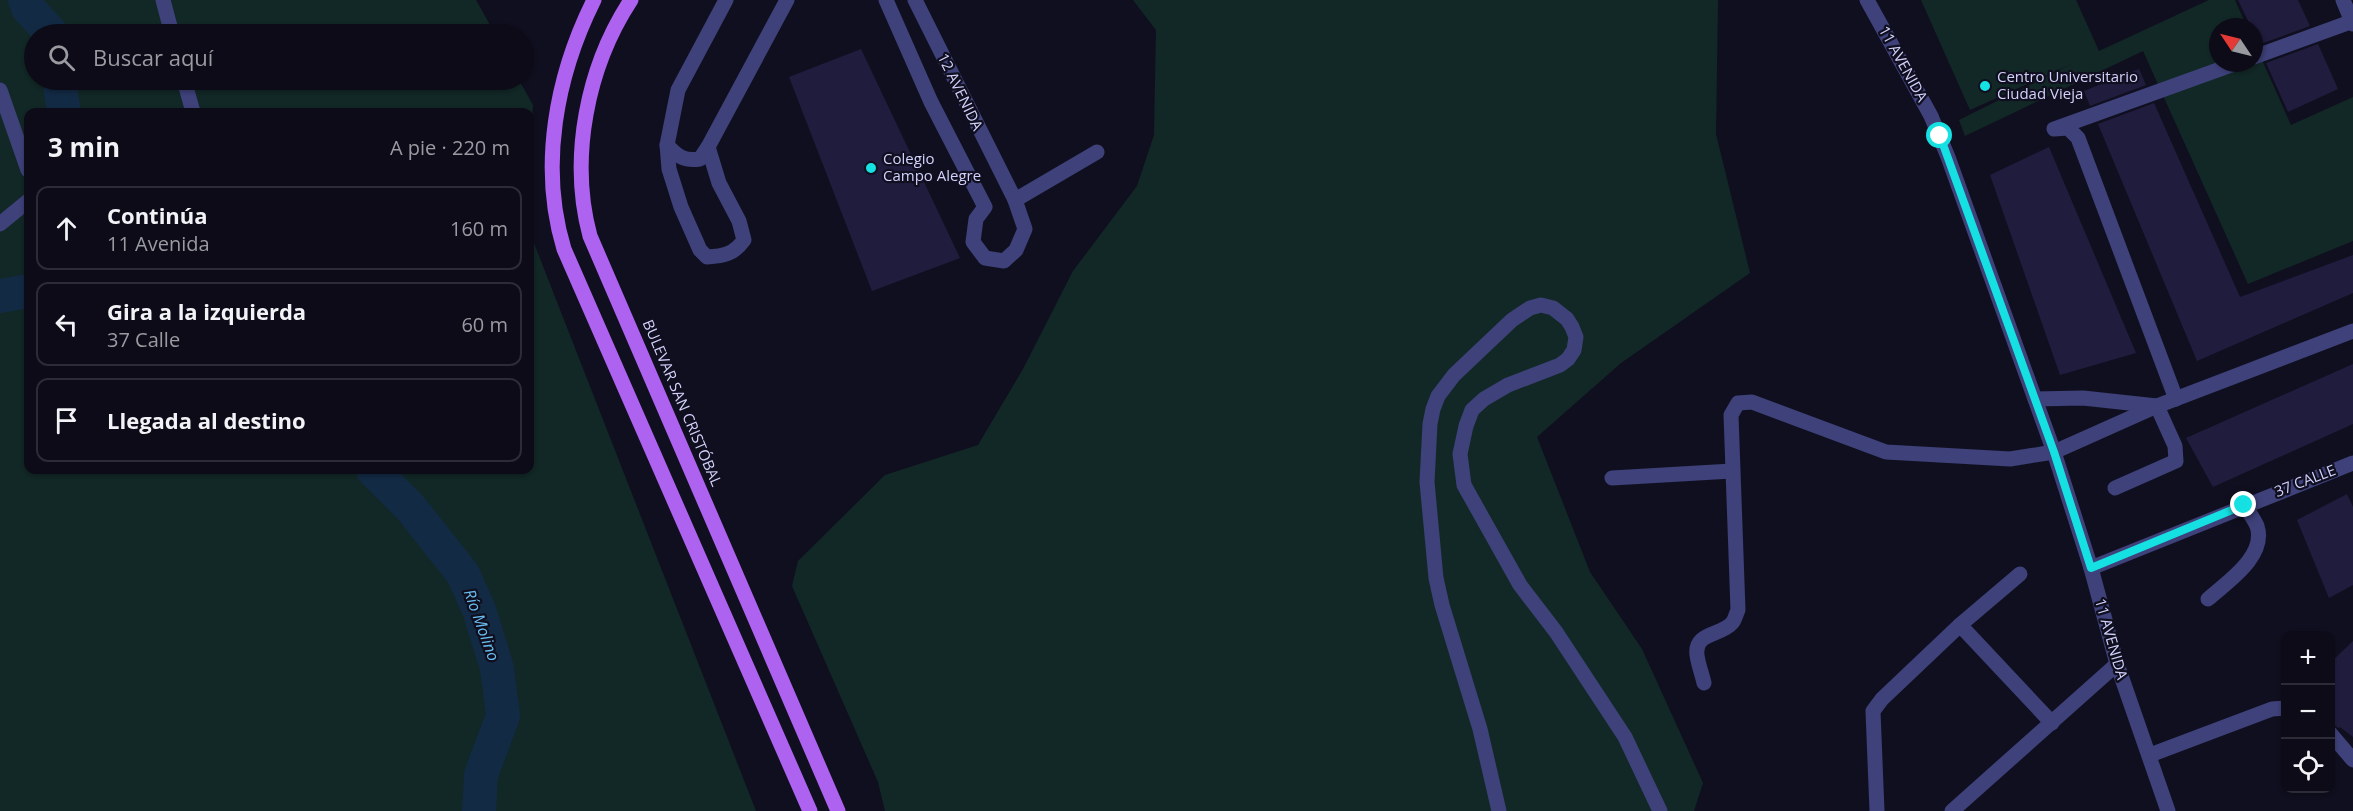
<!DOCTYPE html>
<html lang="es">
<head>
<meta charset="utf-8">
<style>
	:root { --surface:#0c0b17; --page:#151420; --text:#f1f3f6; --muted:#9a9ba1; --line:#2c2b36 }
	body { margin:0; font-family:"Open Sans",sans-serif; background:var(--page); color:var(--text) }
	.controls { position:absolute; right:18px; bottom:18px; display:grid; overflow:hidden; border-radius:12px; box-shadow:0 2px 4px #0004 }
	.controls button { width:54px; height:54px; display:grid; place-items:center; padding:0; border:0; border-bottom:2px solid var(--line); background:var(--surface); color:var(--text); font:30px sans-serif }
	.compass { position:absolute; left:2209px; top:18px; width:54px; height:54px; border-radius:50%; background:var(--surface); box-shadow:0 2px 4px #0004; rotate:305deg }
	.stop { position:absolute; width:18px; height:18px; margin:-14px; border:4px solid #15e1e2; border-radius:50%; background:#fff }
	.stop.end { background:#15e1e2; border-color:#fff; box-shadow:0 2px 6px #0008 }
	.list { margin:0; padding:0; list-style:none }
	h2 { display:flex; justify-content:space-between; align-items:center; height:78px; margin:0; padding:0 24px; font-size:26px }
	h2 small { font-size:20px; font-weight:400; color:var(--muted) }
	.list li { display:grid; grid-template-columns:39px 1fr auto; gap:18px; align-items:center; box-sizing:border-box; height:84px; margin:0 12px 12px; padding:0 12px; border:2px solid var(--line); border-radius:12px }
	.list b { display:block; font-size:22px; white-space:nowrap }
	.list p { margin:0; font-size:20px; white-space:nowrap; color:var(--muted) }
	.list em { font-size:20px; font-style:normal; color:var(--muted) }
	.icon { flex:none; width:33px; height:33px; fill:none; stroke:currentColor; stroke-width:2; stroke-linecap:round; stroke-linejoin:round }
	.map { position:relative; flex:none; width:2353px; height:811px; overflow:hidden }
	.search { position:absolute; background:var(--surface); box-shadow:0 2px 4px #0004; left:24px; top:24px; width:510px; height:66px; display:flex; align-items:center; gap:15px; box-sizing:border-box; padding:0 21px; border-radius:33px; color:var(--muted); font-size:22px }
	.panel { position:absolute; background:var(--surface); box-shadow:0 2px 4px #0004; left:24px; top:108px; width:510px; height:366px; border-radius:12px }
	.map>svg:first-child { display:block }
	.green { fill:#122826 }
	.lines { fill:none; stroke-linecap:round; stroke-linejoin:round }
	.river { stroke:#132a44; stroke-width:34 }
	.building { fill:#201c3e }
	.minor { stroke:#3e417a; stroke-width:15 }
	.major { stroke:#ae62f0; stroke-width:15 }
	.route { stroke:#15e1e2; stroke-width:8 }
	.poi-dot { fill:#15e1e2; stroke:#100f1f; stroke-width:2 }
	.labels { text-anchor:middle; stroke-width:4.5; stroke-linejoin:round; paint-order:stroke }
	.street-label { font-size:15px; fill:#d2d1fb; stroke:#100f1f }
	.poi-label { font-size:15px; fill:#d2d1fb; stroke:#100f1f; text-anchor:start }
	.water-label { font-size:16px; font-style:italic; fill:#69bef1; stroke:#100f1f }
</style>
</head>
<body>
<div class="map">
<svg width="2353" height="811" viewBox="0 0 2353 811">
	<rect width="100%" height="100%" fill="#100f1f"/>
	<g class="green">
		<polygon points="0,0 476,0 495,34 34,34 34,80 519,80 533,105 530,142 530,112 28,112 28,470 530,470 530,233 756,811 0,811"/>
		<polygon points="1133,0 1718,0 1716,134 1750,273 1621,363 1537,437 1590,572 1642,649 1703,783 1694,811 885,811 878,782 792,586 798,561 885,475 978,445 1023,369 1073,271 1137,186 1154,135 1156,30"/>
		<polygon points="1921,0 2076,0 2099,51 2209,0 2235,0 2247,27 2218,27 2218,63 2254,63 2254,42 2291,125 2353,97 2353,241 2248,284 2143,51 1965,136 1959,120 2074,63 1970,110"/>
	</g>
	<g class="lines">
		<g class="river">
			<polyline points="25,0 28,8 52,34"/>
			<polyline points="59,80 64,112"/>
			<polyline points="0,296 28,291"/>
			<polyline points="373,470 410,507 463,574 479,610 497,668 503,716 481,775 479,811"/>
		</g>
	</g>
	<g class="building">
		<polygon points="2238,0 2298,0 2310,26 2258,45 2254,35 2254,27 2251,27"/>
		<polygon points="2318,44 2338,89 2288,112 2266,63"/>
		<polygon points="861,49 960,258 872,291 789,77"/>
		<polygon points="2139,69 2146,85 2090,106 2084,91"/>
		<polygon points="2154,103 2240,297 2353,255 2353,293 2197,361 2098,124"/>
		<polygon points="2049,147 2136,353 2060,375 1990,175"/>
		<polygon points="2353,364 2353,424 2213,487 2186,438"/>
		<polygon points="2347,494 2353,507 2353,585 2329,598 2297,520"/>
		<polygon points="2353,641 2353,737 2340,727 2339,728 2331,724 2331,662"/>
	</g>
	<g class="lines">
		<g class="minor">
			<polyline points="163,0 172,34"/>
			<path d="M 726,0 L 678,90 L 667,145 L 669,169 L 681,207 L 700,250 L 707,257 C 724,256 734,254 744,240 L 739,221 L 719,183 L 708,147 L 787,0"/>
			<polyline points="886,0 931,102 985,207 976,219 973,242 985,258 1004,261 1016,250 1025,229 1015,200 915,0"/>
			<polyline points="1867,0 1931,116 1948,157 2054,452 2091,568 2117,664 2168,811"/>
			<polyline points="2343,0 2353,24"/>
			<polyline points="2254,57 2353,21"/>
			<polyline points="184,80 193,112"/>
			<polyline points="0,90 28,170"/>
			<path d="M 667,145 C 678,157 684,161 700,159 L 708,147"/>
			<polyline points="1015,200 1097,152"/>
			<polyline points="0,224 28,201"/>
			<polyline points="2035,399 2083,398 2157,406 2175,446 2176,461 2115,488"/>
			<polyline points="2176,399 2078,138 2068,128 2054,129 2237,63"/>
			<polyline points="1612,478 1732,471"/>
			<polyline points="2091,568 2353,463"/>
			<path d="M 2208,599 C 2227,582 2267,556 2257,526 C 2254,519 2248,511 2244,505"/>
			<polyline points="1960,625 2052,723"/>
			<path d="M 1704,683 C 1702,674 1698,664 1697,655 C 1694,632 1721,636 1732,623 C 1735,620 1736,614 1738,610 L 1731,415 L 1738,403 L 1752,402 L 1886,452 L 2010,459 L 2054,452 L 2157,406 L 2353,331"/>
			<polyline points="2330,733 2353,760"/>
			<polyline points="2150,755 2272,709 2286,708"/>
			<polyline points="1499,811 1480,729 1442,605 1436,578 1427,482 1430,424 1433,409 1438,396 1454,375 1512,320 1530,308 1541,305 1553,308 1567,319 1572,327 1576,337 1574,350 1568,359 1560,365 1508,385 1484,399 1472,410 1466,426 1460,454 1464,485 1520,585 1556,632 1625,737 1660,811"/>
			<polyline points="1877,811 1873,711 1882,699 1960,625 2020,574"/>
			<polyline points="1952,811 2117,664"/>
		</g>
		<g class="major">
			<path d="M 594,0 C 556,76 539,167 564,249 L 810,811"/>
			<path d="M 631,0 C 587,67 569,158 590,236 L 838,811"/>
		</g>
	</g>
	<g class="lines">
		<polyline class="route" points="1940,136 2054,452 2091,568 2244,505"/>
	</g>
	<g class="poi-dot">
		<circle cx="1985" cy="86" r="6"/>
		<circle cx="871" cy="168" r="6"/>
	</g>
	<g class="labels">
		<g class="street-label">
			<text transform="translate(1903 64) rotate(61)" y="5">11 AVENIDA</text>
			<text transform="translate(960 92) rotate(64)" y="5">12 AVENIDA</text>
			<text transform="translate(682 403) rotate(67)" y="5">BULEVAR SAN CRISTÓBAL</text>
			<text transform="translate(2305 481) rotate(-21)" y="5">37 CALLE</text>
			<text transform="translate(2111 639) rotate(74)" y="5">11 AVENIDA</text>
		</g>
		<g class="poi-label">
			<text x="1997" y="82">Centro Universitario<tspan x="1997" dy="17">Ciudad Vieja</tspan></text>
			<text x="883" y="164">Colegio<tspan x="883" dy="17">Campo Alegre</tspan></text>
		</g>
		<g class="water-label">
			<text transform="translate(482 625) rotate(70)" y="6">Río Molino</text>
		</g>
	</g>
</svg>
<div class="controls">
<button>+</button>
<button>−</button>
<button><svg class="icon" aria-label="locate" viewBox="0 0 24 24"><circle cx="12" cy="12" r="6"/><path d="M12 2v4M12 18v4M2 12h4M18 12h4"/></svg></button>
</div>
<svg class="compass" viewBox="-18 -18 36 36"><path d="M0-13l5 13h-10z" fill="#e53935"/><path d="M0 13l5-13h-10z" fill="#9a9ba1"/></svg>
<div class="stop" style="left:1940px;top:136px"></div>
<div class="stop end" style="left:2244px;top:505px"></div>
<div class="search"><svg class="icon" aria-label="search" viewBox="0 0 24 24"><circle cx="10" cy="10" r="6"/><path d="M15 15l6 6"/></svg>Buscar aquí</div>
<section class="panel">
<h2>3 min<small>A pie · 220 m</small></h2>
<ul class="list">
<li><svg class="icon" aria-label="ahead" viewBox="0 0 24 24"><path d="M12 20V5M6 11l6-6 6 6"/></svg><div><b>Continúa</b><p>11 Avenida</p></div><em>160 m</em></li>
<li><svg class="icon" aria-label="left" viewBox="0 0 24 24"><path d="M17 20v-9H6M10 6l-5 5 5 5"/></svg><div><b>Gira a la izquierda</b><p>37 Calle</p></div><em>60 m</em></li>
<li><svg class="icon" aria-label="arrive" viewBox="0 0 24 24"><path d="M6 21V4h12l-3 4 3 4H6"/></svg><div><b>Llegada al destino</b></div></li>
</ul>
</section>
</div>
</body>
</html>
